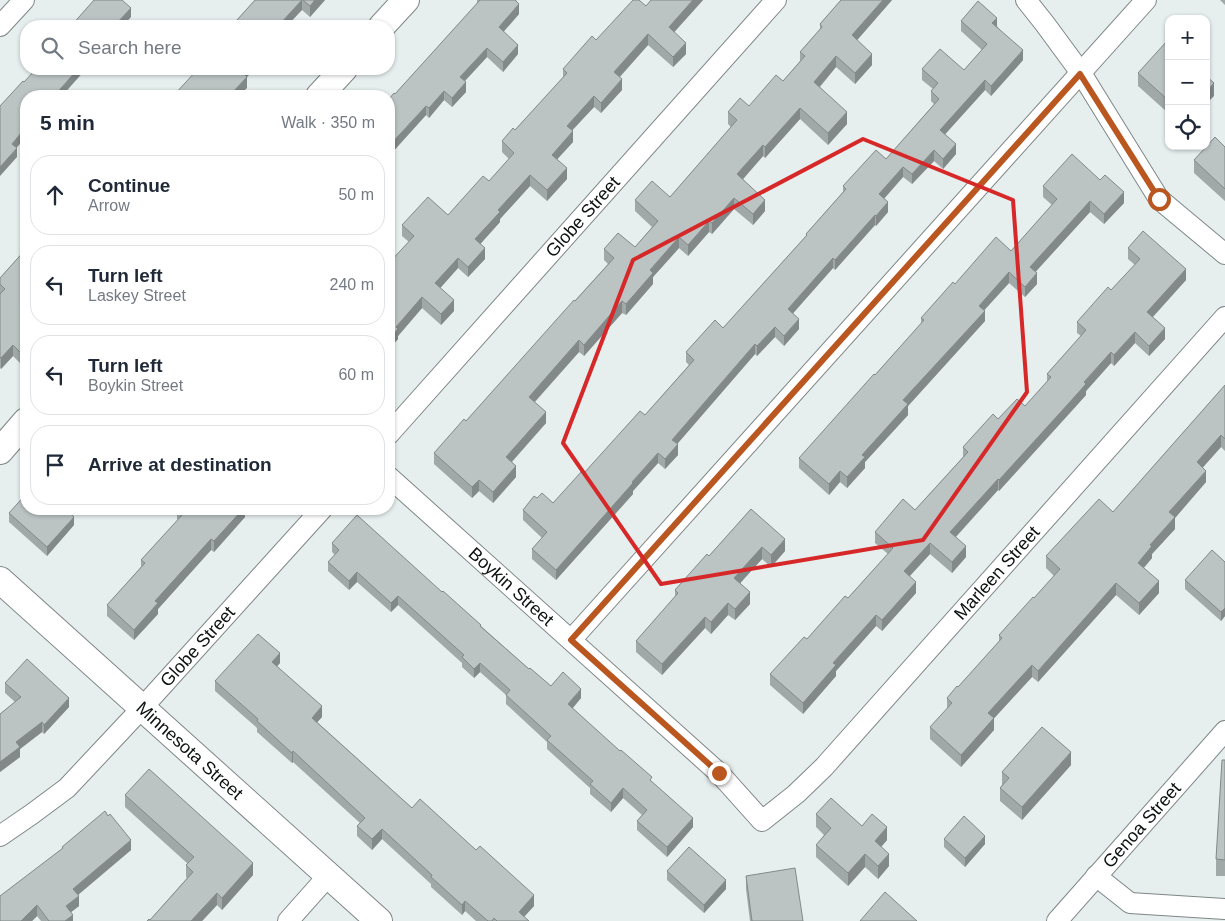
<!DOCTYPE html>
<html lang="en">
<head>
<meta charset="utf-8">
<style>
	:root { --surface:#fff; --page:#f6f6f7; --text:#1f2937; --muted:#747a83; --line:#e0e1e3 }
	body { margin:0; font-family:Arial,sans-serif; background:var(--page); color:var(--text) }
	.controls { position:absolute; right:15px; top:15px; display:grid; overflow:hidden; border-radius:10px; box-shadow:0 1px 4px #0004 }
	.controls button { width:45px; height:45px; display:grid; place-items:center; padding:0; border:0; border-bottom:1px solid var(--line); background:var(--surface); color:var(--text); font:25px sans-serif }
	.stop { position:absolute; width:15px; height:15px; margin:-11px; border:4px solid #ba561f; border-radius:50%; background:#fff }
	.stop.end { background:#ba561f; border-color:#fff; box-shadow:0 1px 5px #0008 }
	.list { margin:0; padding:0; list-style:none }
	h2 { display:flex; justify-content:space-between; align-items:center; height:65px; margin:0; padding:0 20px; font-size:21px }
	h2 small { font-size:16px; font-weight:400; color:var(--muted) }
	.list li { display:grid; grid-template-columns:32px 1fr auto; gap:15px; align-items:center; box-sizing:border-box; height:80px; margin:0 10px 10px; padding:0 10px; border:1px solid var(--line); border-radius:20px }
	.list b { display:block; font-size:19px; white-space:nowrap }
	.list p { margin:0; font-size:16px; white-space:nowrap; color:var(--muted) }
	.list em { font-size:16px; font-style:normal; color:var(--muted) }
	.icon { flex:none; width:28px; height:28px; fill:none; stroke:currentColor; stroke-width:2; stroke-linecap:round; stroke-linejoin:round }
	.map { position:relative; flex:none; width:1225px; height:921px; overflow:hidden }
	.search { position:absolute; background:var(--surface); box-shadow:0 1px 4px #0004; left:20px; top:20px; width:375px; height:55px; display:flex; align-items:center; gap:12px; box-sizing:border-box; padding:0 18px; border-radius:20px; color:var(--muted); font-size:19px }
	.panel { position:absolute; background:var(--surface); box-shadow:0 1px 4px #0004; left:20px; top:90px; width:375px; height:425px; border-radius:20px }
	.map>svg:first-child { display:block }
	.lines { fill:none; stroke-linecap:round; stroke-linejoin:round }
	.minor-casing { stroke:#7f8686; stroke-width:22 }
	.tertiary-casing { stroke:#7f8686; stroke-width:28 }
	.minor { stroke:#fff; stroke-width:20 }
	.tertiary { stroke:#fff; stroke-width:26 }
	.wall { fill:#a1a8a8 }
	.shaded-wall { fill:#838888 }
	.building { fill:#bbc3c3; stroke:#838888 }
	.route { stroke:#ba561f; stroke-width:6 }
	.marked { fill:none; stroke:#d62828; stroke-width:4; stroke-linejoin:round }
	.labels { text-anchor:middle; stroke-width:4; stroke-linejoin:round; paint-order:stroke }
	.street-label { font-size:18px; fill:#0e1111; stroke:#e6eeee }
</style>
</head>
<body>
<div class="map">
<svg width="1225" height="921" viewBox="0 0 1225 921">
	<rect width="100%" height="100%" fill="#e6eeee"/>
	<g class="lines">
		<defs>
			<g id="minor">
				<polyline points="1026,0 1045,24 1081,73 1159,199 1225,254"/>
				<polyline points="0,26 24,0"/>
				<path id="s1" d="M 389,434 L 776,0"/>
				<path id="s2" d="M 389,477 L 719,773 L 762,821 L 796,794 L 824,767 L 1225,317"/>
				<polyline points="571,640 1146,0"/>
				<path id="s3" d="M 0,836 L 32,814 L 67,788 L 142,708 L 322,509"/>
				<polyline points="1096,876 1130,903 1225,909"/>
				<polyline points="288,921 328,876"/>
				<path id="s4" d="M 1057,921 L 1225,731"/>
			</g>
			<g id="tertiary">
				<polyline points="382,26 406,0"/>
				<polyline points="319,96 344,69"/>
				<polyline points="0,451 26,421"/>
				<path id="s5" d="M 0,580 L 379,921"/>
			</g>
		</defs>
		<use href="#minor" class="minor-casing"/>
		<use href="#tertiary" class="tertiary-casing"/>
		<use href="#minor" class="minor"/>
		<use href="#tertiary" class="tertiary"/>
	</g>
	<g class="wall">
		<polygon points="255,0 325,0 310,17 302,10 237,22 237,20"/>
		<polygon points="477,0 517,0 516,1 519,14 503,32 518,54 503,72 487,57 465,81 466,92 452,107 444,100 429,118 426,115 389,156 389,99 395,94 477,4"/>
		<polygon points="651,0 703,0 674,32 686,54 673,67 648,45 620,77 622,90 601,113 594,107 572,130 573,142 557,159 567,179 547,201 530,186 500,219 500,222 480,244 485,259 468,277 458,268 440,288 454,311 441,325 422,308 398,336 398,339 389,349 389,263 409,242 402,236 402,225 448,215 489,181 509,159 502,152 502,141 515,130 563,78 563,69 596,40 646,6"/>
		<polygon points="841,0 892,0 857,40 872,65 855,84 836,67 820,87 847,124 828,145 800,119 765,158 763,156 743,179 765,211 753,225 734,209 712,234 709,232 688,256 679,248 653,277 653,284 626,315 622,313 584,356 579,352 535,402 546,423 512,462 516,477 493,503 479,491 472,498 434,464 434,453 466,421 608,264 604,260 604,249 635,247 652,227 635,211 635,200 670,197 731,127 728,124 728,112 749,106 783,81 800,61 800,52 820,29 820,24"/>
		<polygon points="1220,0 1225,0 1225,5"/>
		<polygon points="961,21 997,26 1023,60 991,96 985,90 945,134 956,154 943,169 934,161 912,184 903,177 884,199 888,212 876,226 875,225 835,270 833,268 793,313 799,329 784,346 775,337 757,356 755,354 677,444 678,455 665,469 658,463 633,491 633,494 556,580 532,559 532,549 542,538 523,520 523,510 537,498 553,503 645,415 689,365 686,362 686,352 723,328 806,236 806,234 843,192 843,186 886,159 934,104 931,101 931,91 933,89 922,80 922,69 964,70 982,50 961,31"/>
		<polygon points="1169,43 1169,110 1167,112 1138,86 1138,73"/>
		<polygon points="1225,147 1225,201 1194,173 1194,160"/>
		<polygon points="1043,186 1124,203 1104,224 1090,212 1035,272 1037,284 1025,297 1009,283 984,310 985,321 908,406 908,415 865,462 865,468 847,488 840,482 829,495 799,468 799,458 875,375 921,324 921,318 955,284 1011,251 1052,205 1043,197"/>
		<polygon points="1128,248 1186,280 1153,317 1165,339 1149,356 1135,343 1114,366 1111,363 1086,391 1086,395 1069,414 999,491 998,490 956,537 966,557 952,573 930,554 910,576 916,593 882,631 876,626 836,671 836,676 803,714 770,685 770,674 807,639 848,598 888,554 875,543 875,532 915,510 963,457 963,447 998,419 1025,406 1047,382 1047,374 1081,336 1077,333 1077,322 1111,290 1135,265 1128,259"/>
		<polygon points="26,249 26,369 13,356 1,369 0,368 0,278"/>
		<polygon points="1225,385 1225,451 1221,447 1203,467 1206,482 1175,518 1175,529 1152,554 1152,558 1144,568 1159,593 1139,615 1116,595 1038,682 1032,677 994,718 994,730 961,767 930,739 930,727 947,709 947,698 958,687 999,642 999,635 1034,598 1054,576 1046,568 1046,556 1113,512"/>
		<polygon points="177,509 250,509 245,515 245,517 214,552 211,550 158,609 158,614 134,640 107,616 107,605 141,567 141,560 178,520 177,519"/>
		<polygon points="751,509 785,551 771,567 762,559 740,583 750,604 735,620 728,615 711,634 705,628 662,675 636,652 636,641 675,597 675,590 709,556"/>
		<polygon points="9,513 74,525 47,556 9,522"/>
		<polygon points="332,543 481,626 529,669 551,686 581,698 572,708 652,782 693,827 667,857 637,830 637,821 642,815 623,798 611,812 590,794 590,788 547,749 547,742 506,704 506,695 480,672 474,678 462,667 462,663 398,605 391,612 357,582 349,590 328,571 328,562 335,555 332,552"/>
		<polygon points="1225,562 1225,616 1221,621 1185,589 1185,580"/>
		<polygon points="280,663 277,666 322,717 317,722 412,808 534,906 524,917 529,921 476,921 465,911 462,915 431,887 431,884 382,839 372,850 357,836 357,826 360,823 293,762 292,763 257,732 257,728 215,691 215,681"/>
		<polygon points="5,683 69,707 44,734 42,732 20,749 20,757 0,772 0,714 15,702 5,693"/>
		<polygon points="1225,760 1225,876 1216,876 1216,859"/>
		<polygon points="1071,765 1022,820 1000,801 1000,788 1002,785 1002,772"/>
		<polygon points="125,795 253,875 222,910 217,905 202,921 147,921 150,920 187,878 186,877 186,865 188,864 125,807"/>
		<polygon points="816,814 862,826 887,840 881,847 889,866 878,879 865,867 848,886 816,857 816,845 824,835 816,827"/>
		<polygon points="944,839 985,844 965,867 944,847"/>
		<polygon points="62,847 131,850 78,895 79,906 71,912 73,921 41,921 37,916 32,921 0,921 62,849"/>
		<polygon points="667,871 726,889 704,913 667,880"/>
		<polygon points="746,876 803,921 750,921 746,889"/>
	</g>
	<g class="shaded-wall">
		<polygon points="302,0 302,10 287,26 278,26"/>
		<polygon points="315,0 325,0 310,17 310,6"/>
		<polygon points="693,0 703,0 669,38 669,27"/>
		<polygon points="883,0 892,0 852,46 852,35"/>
		<polygon points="519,4 519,14 499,37 499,27"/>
		<polygon points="131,8 131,17 123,26 114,26"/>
		<polygon points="997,18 997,28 992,23"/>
		<polygon points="648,34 648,45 614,83 614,72"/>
		<polygon points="686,43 686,54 673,67 673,57"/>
		<polygon points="518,45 518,54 503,72 503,62"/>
		<polygon points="487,48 487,57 460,86 460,77"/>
		<polygon points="1023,50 1023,60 991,96 991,86"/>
		<polygon points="872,54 872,65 855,84 855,73"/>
		<polygon points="836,56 836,67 814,93 814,82"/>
		<polygon points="78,69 86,69 62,96 54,96"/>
		<polygon points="245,69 255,69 247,77 247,88 239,96 232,96 232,93 242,72"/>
		<polygon points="622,79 622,90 601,113 601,103"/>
		<polygon points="985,80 985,90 940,140 940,130"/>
		<polygon points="466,82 466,92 452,107 452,98"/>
		<polygon points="1214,83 1214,96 1206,104 1206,92"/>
		<polygon points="444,91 444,100 429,118 429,108"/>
		<polygon points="594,96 594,107 567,136 567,126"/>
		<polygon points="1169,98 1169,110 1167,112 1167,99"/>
		<polygon points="426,106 426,115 389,156 389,146"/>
		<polygon points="800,108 800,119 765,158 765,147"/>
		<polygon points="847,112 847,124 828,145 828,133"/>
		<polygon points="26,127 26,137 12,153 12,144"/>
		<polygon points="573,131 573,142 552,165 552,155"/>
		<polygon points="956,144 956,154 943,169 943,159"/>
		<polygon points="763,145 763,156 737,186 737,174"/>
		<polygon points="17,148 17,157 0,176 0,167"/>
		<polygon points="934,150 934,161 912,184 912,174"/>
		<polygon points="903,167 903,177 879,204 879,194"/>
		<polygon points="567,168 567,179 547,201 547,190"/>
		<polygon points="530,175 530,186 500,219 500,222 475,250 475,239 498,210"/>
		<polygon points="1124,192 1124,203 1104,224 1104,214"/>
		<polygon points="734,198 734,209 712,234 712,223"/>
		<polygon points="765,200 765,211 753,225 753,214"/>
		<polygon points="1090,201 1090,212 1030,278 1030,267"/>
		<polygon points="888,202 888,212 876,226 876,216"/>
		<polygon points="875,215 875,225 835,270 835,260"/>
		<polygon points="709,221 709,232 688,256 688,245"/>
		<polygon points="679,237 679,248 653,277 653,284 626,315 626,304 650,270"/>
		<polygon points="485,248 485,259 468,277 468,267"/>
		<polygon points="458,258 458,268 435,294 435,283"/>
		<polygon points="833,258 833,268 788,319 788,309"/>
		<polygon points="1186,269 1186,280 1147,323 1147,312"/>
		<polygon points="1009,272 1009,283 979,316 979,306"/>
		<polygon points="1037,273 1037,284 1025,297 1025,287"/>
		<polygon points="422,297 422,308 398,336 398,339 389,349 389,339 396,327"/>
		<polygon points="454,300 454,311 441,325 441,314"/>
		<polygon points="622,301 622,313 584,356 584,345"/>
		<polygon points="985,311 985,321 908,406 908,415 865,462 865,468 847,488 847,477 862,455 903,400"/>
		<polygon points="799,319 799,329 784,346 784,336"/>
		<polygon points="775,327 775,337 757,356 757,346"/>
		<polygon points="1165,328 1165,339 1149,356 1149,346"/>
		<polygon points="1135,332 1135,343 1114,366 1114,355"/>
		<polygon points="579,340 579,352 529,408 529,397"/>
		<polygon points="755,344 755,354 672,450 672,440"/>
		<polygon points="13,345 13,356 1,369 1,358"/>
		<polygon points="1111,352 1111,363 1086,391 1086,395 999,491 999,480"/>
		<polygon points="546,412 546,423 506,468 506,457"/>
		<polygon points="1221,435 1221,447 1197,474 1197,462"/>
		<polygon points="678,444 678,455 665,469 665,459"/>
		<polygon points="658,453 658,463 633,491 633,494 556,580 556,570"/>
		<polygon points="516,466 516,477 493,503 493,492"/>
		<polygon points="840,471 840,482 829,495 829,484"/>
		<polygon points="1206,471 1206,482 1175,518 1175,529 1152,554 1152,558 1138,574 1138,563 1150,545 1169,512"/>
		<polygon points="998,479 998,490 950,543 950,532"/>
		<polygon points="479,480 479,491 472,498 472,487"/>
		<polygon points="243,509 250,509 245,515 245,517 214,552 214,541"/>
		<polygon points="74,517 74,525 47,556 47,547"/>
		<polygon points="211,539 211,550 158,609 158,614 134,640 134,630 155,601"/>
		<polygon points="785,539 785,551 771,567 771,555"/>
		<polygon points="930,543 930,554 904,582 904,571"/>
		<polygon points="966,546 966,557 952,573 952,562"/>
		<polygon points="762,547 762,559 734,590 734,578"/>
		<polygon points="357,572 357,582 349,590 349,581"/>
		<polygon points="1159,581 1159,593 1139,615 1139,603"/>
		<polygon points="916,582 916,593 882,631 882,620"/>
		<polygon points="1116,583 1116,595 1038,682 1038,671"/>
		<polygon points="750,592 750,604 735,620 735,609"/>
		<polygon points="398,596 398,605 391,612 391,603"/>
		<polygon points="728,603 728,615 711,634 711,622"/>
		<polygon points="1225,608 1225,616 1221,621 1221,612"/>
		<polygon points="876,615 876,626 836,671 836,676 803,714 803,703 833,663"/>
		<polygon points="705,617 705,628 662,675 662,664"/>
		<polygon points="280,653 280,663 272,672 272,662"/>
		<polygon points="480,663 480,672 474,678 474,669"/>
		<polygon points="1032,665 1032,677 988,725 988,713"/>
		<polygon points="581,689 581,698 568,714 568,704"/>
		<polygon points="69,698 69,707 44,734 44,725"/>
		<polygon points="322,706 322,717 312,728 312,718"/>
		<polygon points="994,718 994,730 961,767 961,755"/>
		<polygon points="42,722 42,732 20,749 20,757 0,772 0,762 16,742"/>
		<polygon points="293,751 293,762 292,763 292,753"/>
		<polygon points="1071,752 1071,765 1022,820 1022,807"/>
		<polygon points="623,788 623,798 611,812 611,803"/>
		<polygon points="693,818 693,827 667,857 667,847"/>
		<polygon points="887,827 887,840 875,854 875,841"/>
		<polygon points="382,829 382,839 372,850 372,839"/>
		<polygon points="985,836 985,844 965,867 965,858"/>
		<polygon points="131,840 131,850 73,899 73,889"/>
		<polygon points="865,854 865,867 848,886 848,873"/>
		<polygon points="889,854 889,866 878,879 878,866"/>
		<polygon points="253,863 253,875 222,910 222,898"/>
		<polygon points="726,880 726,889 704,913 704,905"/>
		<polygon points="217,893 217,905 202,921 191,921"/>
		<polygon points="534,895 534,906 520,921 519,912"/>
		<polygon points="79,896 79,906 66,916 66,906"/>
		<polygon points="465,901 465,911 462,915 462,905"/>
		<polygon points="37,905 37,916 32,921 21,921"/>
		<polygon points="73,915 73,921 65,921"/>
	</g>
	<g class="building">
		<polygon points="94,0 122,0 131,8 114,26 71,26"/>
		<polygon points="255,0 302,0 278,26 233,26 238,21 237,20"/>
		<polygon points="303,0 315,0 310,6"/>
		<polygon points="480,0 515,0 519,4 499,27 518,45 503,62 487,48 460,77 466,82 452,98 444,91 429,108 426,106 389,146 389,99 394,93 395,94"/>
		<polygon points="633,0 639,0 646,6 651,0 693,0 669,27 686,43 673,57 648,34 614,72 622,79 601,103 594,96 567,126 573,131 552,155 567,168 547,190 530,175 498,210 500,212 475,239 485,248 468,267 458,258 435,283 454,300 441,314 422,297 396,327 398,329 389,339 389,263 414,236 402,225 428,197 448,215 483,176 489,181 514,153 502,141 513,128 515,130 567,73 563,69 592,36 596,40"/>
		<polygon points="841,0 883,0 852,35 872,54 855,73 836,56 814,82 847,112 828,133 800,108 765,147 763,145 737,174 765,200 753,214 734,198 712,223 709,221 688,245 679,237 650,270 653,273 626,304 622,301 584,345 579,340 529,397 546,412 506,457 516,466 493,492 479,480 472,487 434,453 464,419 466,421 574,300 575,301 614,258 604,249 618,233 635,247 658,221 635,200 652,181 670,197 737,120 728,112 740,98 749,106 776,75 783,81 805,56 800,52 822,27 820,24"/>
		<polygon points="978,1 997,18 992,23 1023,50 991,86 985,80 940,130 956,144 943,159 934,150 912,174 903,167 879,194 888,202 876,216 875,215 835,260 833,258 788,309 799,319 784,336 775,327 757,346 755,344 672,440 678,444 665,459 658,453 632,482 633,483 556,570 532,549 547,532 523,510 534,496 537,498 542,493 553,503 582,471 584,473 640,411 645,415 694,360 686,352 715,320 723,328 807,235 806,234 846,189 843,186 876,150 886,159 939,99 931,91 938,83 922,69 940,49 964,70 987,44 961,21"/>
		<polygon points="1167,41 1169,43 1169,98 1167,99 1138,73"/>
		<polygon points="36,69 78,69 54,96 26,96 26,127 12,144 17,148 0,167 0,106 23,81 24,82"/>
		<polygon points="198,69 245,69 242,72 247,77 232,93 231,93 228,96 173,96"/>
		<polygon points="1206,76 1214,83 1206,92"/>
		<polygon points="1215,137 1225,147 1225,189 1194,160"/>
		<polygon points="1072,154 1100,180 1105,175 1124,192 1104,214 1090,201 1030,267 1037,273 1025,287 1009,272 979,306 985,311 903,400 908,404 862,455 865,457 847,477 840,471 829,484 799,458 874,374 875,375 924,320 921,318 953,282 955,284 996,237 1011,251 1057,199 1043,186"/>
		<polygon points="1143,231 1186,269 1147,312 1165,328 1149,346 1135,332 1114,355 1111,352 1084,382 1086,384 1069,403 999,480 998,479 950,532 966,546 952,562 930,543 904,571 916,582 882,620 876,615 833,663 836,665 803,703 770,674 804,637 807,639 845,596 848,598 893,548 875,532 903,499 915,510 968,452 963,447 993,414 998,419 1017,399 1025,406 1051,377 1047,374 1086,330 1077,322 1108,287 1111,290 1140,259 1128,248"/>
		<polygon points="26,249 26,358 13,345 1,358 0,357 0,294 5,289 0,284 0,278"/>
		<polygon points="1225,385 1225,439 1221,435 1197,462 1206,471 1169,512 1175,517 1150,545 1152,546 1138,563 1159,581 1139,603 1116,583 1038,671 1032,665 988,713 994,718 961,755 930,727 952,703 947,698 957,686 958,687 1002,638 999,635 1033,597 1034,598 1060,569 1046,556 1099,499 1113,512"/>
		<polygon points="26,494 26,509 65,509 74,517 47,547 9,513"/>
		<polygon points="178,509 243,509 214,541 211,539 155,601 158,603 134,630 107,605 145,563 141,560 183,514"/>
		<polygon points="751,509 785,539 771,555 762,547 734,578 750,592 735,609 728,603 711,622 705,617 662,664 636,641 678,593 675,590 707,554 709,556"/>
		<polygon points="357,515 442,592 443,591 481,625 480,626 529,669 530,668 551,686 563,672 581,689 568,704 620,751 621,750 652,777 650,780 693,818 667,847 637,821 647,810 623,788 611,803 590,784 593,781 547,740 551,736 506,695 510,690 480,663 474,669 462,657 464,655 398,596 391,603 357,572 349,581 328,562 339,550 332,543"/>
		<polygon points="1212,550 1225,562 1225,608 1221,612 1185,580"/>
		<polygon points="258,634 280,653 272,662 322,706 312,718 412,808 420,799 476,850 480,846 534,895 519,912 529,921 497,921 494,918 492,921 488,921 465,901 462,905 431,877 432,875 382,829 372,839 357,826 365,818 293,751 292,753 257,721 258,719 215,681"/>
		<polygon points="27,659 69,698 44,725 42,722 16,742 20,747 0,762 0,714 21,697 5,683"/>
		<polygon points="1042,727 1071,752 1022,807 1000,788 1009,778 1002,772"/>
		<polygon points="1222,760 1225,760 1225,860 1216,859"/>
		<polygon points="149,769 253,863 222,898 217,893 191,921 147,921 149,919 150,920 193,872 186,865 194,857 125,795"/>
		<polygon points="831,798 862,826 872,814 887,827 875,841 889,854 878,866 865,854 848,873 816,845 831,828 816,814"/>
		<polygon points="105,811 108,816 110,814 131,840 73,889 79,896 66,906 73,915 65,921 49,921 37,905 21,921 0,921 0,896 63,848 62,847"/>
		<polygon points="964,816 985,836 965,858 944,839"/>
		<polygon points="689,847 726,880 704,905 667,871"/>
		<polygon points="795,868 803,921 752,921 746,876"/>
		<polygon points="885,892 917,921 860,921"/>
	</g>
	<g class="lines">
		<polyline class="route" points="719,773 571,640 1080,74 1159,199"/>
	</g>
	<path class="marked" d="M 863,139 L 1013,200 L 1027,392 L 923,540 L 661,584 L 563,443 L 633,260 Z"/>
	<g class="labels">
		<g class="street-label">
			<text dy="6" stroke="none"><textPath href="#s1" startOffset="291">Globe Street</textPath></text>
			<text dy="6" stroke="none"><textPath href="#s2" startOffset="850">Marleen Street</textPath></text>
			<text dy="6" stroke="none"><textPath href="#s2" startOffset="164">Boykin Street</textPath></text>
			<text dy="6" stroke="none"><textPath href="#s3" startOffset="275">Globe Street</textPath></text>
			<text dy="6" stroke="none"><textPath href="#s5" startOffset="255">Minnesota Street</textPath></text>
			<text dy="6" stroke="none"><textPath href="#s4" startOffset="128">Genoa Street</textPath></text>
		</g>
	</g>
</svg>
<div class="controls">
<button>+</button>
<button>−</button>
<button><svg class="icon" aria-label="locate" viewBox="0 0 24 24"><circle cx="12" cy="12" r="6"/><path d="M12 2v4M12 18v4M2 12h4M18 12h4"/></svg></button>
</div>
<div class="stop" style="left:1159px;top:199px"></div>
<div class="stop end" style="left:719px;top:773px"></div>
<div class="search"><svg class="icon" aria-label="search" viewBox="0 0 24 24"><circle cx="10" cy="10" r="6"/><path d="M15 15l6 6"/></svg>Search here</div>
<section class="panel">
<h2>5 min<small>Walk · 350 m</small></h2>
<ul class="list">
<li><svg class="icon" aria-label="ahead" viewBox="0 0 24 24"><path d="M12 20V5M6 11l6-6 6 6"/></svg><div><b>Continue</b><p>Arrow</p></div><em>50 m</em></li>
<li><svg class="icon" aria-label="left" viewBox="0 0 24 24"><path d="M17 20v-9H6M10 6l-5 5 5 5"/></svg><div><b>Turn left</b><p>Laskey Street</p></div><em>240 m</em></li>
<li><svg class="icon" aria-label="left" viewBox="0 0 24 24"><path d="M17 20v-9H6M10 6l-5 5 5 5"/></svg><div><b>Turn left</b><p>Boykin Street</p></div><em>60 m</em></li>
<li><svg class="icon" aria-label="arrive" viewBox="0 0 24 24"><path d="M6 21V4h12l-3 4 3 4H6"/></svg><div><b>Arrive at destination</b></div></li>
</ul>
</section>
</div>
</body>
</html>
